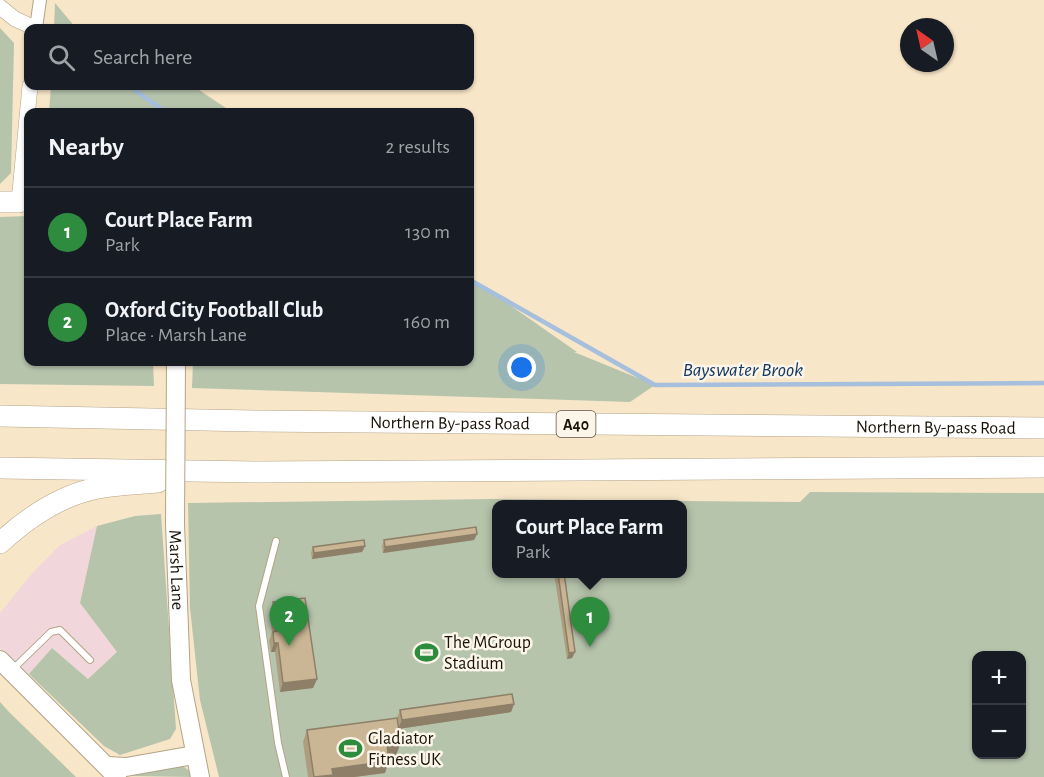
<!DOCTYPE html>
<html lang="en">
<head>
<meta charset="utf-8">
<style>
	:root { --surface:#171b24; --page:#242831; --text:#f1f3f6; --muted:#9ea1a6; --line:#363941; --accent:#2e8c3f }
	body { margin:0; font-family:"Alegreya Sans",sans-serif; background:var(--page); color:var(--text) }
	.controls { position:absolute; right:18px; bottom:18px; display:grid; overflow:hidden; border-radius:12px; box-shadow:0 2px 4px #0004 }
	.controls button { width:54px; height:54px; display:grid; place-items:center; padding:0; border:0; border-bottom:2px solid var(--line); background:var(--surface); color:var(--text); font:30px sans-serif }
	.compass { position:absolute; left:900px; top:18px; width:54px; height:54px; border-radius:50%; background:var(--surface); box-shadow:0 2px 4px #0004; rotate:326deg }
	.you { position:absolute; left:522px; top:368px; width:21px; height:21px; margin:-15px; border:4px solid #fff; border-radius:50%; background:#1a73e8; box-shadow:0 0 0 9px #1a73e833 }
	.badge { display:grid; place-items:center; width:39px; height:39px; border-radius:50%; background:var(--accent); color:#fff; font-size:20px; font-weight:700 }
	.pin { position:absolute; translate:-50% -50px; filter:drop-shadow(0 2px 3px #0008) }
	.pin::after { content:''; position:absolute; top:32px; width:21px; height:18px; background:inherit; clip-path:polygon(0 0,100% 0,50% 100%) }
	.popup { position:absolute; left:492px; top:500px; width:195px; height:78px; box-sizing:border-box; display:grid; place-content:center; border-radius:12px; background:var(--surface); filter:drop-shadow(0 2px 4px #0005); font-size:20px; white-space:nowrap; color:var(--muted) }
	.popup b { font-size:22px; color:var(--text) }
	.popup::after { content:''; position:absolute; left:50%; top:100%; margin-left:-12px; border:12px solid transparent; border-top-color:var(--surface) }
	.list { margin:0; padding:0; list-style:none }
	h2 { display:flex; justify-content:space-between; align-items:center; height:78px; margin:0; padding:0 24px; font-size:26px }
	h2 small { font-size:20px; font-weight:400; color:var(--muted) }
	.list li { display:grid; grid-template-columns:39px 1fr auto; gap:18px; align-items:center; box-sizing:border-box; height:90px; padding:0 24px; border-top:2px solid var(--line) }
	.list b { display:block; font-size:22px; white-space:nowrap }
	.list p { margin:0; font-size:20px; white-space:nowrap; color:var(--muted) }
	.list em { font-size:20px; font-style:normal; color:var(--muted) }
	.icon { flex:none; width:33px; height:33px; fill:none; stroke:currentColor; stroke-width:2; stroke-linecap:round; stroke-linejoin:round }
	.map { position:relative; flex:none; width:1044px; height:777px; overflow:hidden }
	.search { position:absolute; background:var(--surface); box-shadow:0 2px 4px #0004; left:24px; top:24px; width:450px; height:66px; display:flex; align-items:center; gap:15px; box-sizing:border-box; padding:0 21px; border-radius:12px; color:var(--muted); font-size:22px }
	.panel { position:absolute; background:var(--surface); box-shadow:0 2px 4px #0004; left:24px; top:108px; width:450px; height:258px; border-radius:12px }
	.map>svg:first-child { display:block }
	.industrial { fill:#f1d7dc }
	.green { fill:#b6c4ac; fill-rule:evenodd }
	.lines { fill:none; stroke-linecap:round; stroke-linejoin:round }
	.stream { stroke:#a5bfdd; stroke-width:4.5 }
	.service-casing { stroke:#b4a386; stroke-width:8 }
	.minor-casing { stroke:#b4a386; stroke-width:14 }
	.tertiary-casing { stroke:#b4a386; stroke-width:16 }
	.secondary-casing { stroke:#b4a386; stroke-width:20 }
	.trunk-casing { stroke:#b4a386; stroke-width:22 }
	.service { stroke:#fff; stroke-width:6 }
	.minor { stroke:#fff; stroke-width:12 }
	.tertiary { stroke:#fff; stroke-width:15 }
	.secondary { stroke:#fff; stroke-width:18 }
	.trunk { stroke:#fff; stroke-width:21 }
	.secondary-bridge-casing { stroke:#b4a386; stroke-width:20; stroke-linecap:butt }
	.secondary-bridge { stroke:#fff; stroke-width:18 }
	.wall { fill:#ae9d7f }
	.shaded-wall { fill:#8d7f68 }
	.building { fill:#cab694; stroke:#8d7f68; stroke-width:1.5 }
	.labels { text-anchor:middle; stroke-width:5; stroke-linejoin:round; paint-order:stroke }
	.shield { fill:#fcf5e9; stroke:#5d574c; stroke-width:1.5 }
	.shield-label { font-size:16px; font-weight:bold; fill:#191308 }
	.street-label { font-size:18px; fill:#191308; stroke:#fcf5e9 }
	.poi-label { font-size:18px; fill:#191308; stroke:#fcf5e9; text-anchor:start }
	.water-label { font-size:20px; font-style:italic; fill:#163a62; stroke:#fcf5e9 }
</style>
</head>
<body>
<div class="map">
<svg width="1044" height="777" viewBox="0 0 1044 777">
	<rect width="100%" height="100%" fill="#f8e6c8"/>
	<polygon class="industrial" points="97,526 80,603 117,652 88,679 52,648 29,674 0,649 0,613 29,577 60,545"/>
	<g class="green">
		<polygon points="55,3 76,28 54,28"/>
		<polygon points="0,28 14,43 11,173 0,184"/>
		<polygon points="51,86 193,86 232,112 49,112"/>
		<polygon points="28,216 28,362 153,362 154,386 0,384 0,217"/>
		<polygon points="470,277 577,352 574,352 655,385 630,402 192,388 193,362 470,362"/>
		<path d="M 810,492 L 1044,493 L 1044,777 L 219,777 L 200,700 L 190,608 L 188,503 L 491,499 L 800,502 ZM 497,504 L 683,504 L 683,574 L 497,574 ZM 976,656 L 1022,656 L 1022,754 L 976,754 Z"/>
		<polygon points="161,514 176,729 170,739 120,755 104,746 29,674 52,648 88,679 117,652 80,603 97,526 135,516"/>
		<polygon points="0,702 9,712 76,777 0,777"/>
		<polygon points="180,764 191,772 193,777 127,776"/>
	</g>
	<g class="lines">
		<g class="stream">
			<polyline points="129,86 166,112"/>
			<polyline points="470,280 655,385 1044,383"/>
		</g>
		<defs>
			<g id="service">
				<polyline points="276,541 259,606 278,743 286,777"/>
				<polyline points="12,670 51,632 60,630 90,660"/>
			</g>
			<polyline id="minor" points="36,28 40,0"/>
			<g id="tertiary">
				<polyline points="0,7 15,19 35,28"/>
				<polyline points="19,202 30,86"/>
			</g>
			<g id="secondary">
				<path id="s1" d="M 175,524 L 181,680 L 200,777"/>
				<polyline points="0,660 117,777"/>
				<polyline points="108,766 126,767 194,755"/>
			</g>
			<g id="trunk">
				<polyline points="0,202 19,202"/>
				<path id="s2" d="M 0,416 L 254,421 L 1044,428"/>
				<polyline points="0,468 257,472 1044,467"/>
				<path d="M 0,543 C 25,520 58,497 93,489 C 114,484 137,484 158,482"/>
			</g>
		</defs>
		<use href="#service" class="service-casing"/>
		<use href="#minor" class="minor-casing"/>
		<use href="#tertiary" class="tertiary-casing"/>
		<use href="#secondary" class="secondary-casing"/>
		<use href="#trunk" class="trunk-casing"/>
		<use href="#service" class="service"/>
		<use href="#minor" class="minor"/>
		<use href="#tertiary" class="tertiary"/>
		<use href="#secondary" class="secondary"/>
		<use href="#trunk" class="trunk"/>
		<defs>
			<polyline id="secondary-bridge" points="175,524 176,362"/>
		</defs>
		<use href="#secondary-bridge" class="secondary-bridge-casing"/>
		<use href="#secondary-bridge" class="secondary-bridge"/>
	</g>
	<g class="wall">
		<polygon points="477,534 474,540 383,553 382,546 384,540"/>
		<polygon points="365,546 362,552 312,559 311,553 313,547"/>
		<polygon points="554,573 564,573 575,652 572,658 567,659"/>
		<polygon points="273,602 317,679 313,688 280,692 275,652 271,652 269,641 272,632 270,611"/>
		<polygon points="514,704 511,712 398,729 396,755 388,756 385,773 354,777 308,777 303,742 307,730 397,718 400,710"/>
	</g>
	<g class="shaded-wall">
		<polygon points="477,534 474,540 383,553 385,547"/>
		<polygon points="365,546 362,552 312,559 314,553"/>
		<polygon points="274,643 278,643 275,652 271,652"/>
		<polygon points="575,652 572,658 567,659 569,653"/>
		<polygon points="317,679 313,688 280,692 283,683"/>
		<polygon points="514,704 511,712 398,729 402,720"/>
		<polygon points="401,743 396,755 382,757 387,745"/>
		<polygon points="389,761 385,773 354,777 317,777 332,769"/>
	</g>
	<g class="building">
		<polygon points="476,527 477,534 385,547 384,540"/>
		<polygon points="364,540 365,546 314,553 313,547"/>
		<polygon points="558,573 564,573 575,652 569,653"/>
		<polygon points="305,598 317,679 283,683 278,643 274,643 273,632 277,631 273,602"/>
		<polygon points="512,694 514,704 402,720 400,710"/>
		<polygon points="397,718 401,743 387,745 389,761 332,769 333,775 314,777 307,730"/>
	</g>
	<defs>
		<symbol id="stadium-bare" viewBox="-9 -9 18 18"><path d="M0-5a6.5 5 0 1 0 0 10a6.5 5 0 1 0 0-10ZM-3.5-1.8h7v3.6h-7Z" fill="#2e8c3f" stroke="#fcf5e9" stroke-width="2.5" paint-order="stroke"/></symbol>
	</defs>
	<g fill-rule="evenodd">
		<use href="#stadium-bare" x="410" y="636" width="33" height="33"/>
		<use href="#stadium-bare" x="334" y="732" width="33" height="33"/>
	</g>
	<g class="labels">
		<rect class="shield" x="556.5" y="411" width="39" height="26" rx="4.5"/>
		<g class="shield-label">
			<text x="576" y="430">A40</text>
		</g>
		<g class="street-label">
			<text dy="6" stroke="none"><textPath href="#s2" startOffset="450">Northern By-pass Road</textPath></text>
			<text dy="6" stroke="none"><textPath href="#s2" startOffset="936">Northern By-pass Road</textPath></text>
			<text dy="6" stroke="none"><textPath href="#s1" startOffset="46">Marsh Lane</textPath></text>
		</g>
		<g class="poi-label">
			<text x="444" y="648">The MGroup<tspan x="444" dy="21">Stadium</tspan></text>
			<text x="368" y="744">Gladiator<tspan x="368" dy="21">Fitness UK</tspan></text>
		</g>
		<g class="water-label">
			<text x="743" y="376">Bayswater Brook</text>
		</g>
	</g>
</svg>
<div class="controls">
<button>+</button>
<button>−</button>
</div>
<svg class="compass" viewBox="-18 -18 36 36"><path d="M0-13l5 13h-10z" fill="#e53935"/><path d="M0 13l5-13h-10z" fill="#9ea1a6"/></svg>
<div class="you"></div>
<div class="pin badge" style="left:590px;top:647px">1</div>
<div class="popup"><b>Court Place Farm</b>Park</div>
<div class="pin badge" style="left:289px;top:646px">2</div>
<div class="search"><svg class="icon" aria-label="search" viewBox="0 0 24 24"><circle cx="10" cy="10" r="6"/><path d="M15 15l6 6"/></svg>Search here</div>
<section class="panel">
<h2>Nearby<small>2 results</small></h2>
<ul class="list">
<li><span class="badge">1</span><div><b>Court Place Farm</b><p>Park</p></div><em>130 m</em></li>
<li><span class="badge">2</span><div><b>Oxford City Football Club</b><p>Place · Marsh Lane</p></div><em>160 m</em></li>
</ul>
</section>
</div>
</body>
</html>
